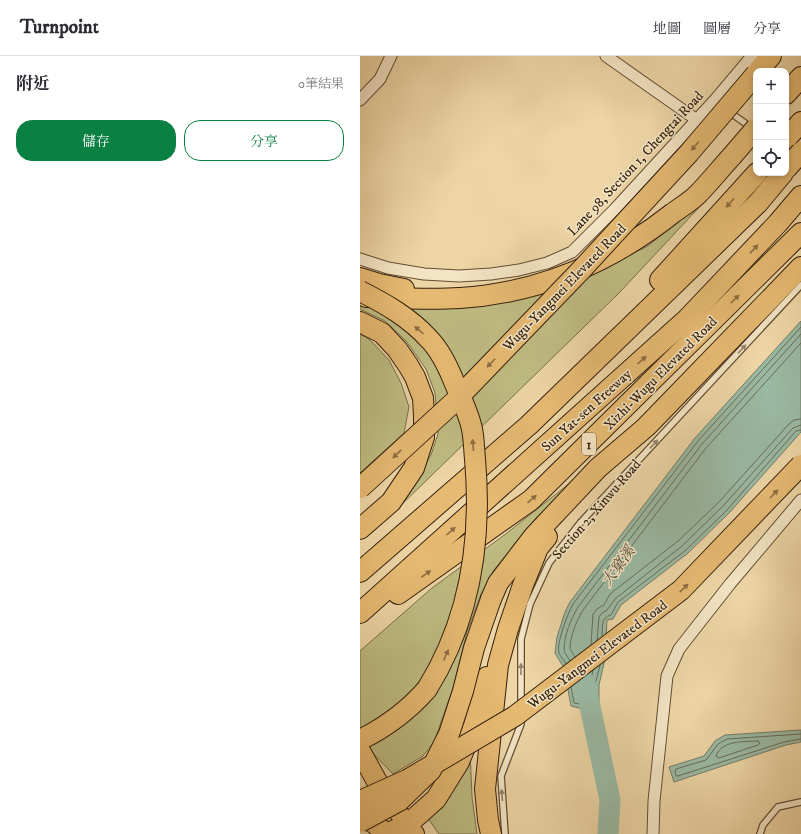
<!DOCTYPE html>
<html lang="zh-TW">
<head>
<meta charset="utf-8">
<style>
	:root { --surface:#fff; --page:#f2f2f3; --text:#2b2b33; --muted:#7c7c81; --line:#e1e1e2; --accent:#0b8043 }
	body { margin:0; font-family:"IM FELL DW Pica","Noto Serif TC",serif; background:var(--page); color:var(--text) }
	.controls { position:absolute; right:12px; top:12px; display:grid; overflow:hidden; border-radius:8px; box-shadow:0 2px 6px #0003 }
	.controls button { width:36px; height:36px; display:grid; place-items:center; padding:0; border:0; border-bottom:1px solid var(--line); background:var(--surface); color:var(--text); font:20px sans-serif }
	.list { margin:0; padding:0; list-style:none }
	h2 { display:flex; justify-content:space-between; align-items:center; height:52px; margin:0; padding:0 16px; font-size:17px }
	h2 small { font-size:13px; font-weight:400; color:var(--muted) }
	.actions { display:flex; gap:8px; padding:12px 16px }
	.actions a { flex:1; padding:9px 0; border:1px solid var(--accent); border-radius:16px; text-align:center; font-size:14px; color:var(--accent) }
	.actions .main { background:var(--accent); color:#fff }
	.icon { flex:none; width:22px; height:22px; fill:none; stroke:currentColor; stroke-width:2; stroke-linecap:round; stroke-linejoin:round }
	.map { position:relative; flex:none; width:441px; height:778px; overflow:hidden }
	header { display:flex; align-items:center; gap:24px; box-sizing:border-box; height:56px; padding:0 20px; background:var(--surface); border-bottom:1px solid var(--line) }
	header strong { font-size:19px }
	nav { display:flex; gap:22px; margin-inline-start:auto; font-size:14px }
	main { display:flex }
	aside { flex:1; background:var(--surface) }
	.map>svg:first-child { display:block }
	.green { fill:#bebc82; stroke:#7a6e48 }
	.water { fill:#9ab9a3; stroke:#727c67 }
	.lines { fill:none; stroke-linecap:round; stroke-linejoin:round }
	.shore { stroke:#686c58; stroke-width:1 }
	.river { stroke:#9ab9a3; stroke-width:21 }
	.service-casing { stroke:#634d33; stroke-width:8 }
	.minor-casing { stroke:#634d33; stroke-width:13 }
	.primary-casing { stroke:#35200d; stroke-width:20 }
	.motorway-casing { stroke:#35200d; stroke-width:22 }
	.service { stroke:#f3e4c4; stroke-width:5.5 }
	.minor { stroke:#f3e4c4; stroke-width:11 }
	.primary { stroke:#e6ba72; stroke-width:18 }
	.motorway { stroke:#e6ba72; stroke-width:20 }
	.motorway-bridge-casing { stroke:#35200d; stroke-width:22; stroke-linecap:butt }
	.motorway-bridge { stroke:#e6ba72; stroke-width:20 }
	.oneway { fill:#8e6d40 }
	.oneway2 { fill:#948268 }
	.labels { text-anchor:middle; stroke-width:3; stroke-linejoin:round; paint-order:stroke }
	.shield { fill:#f3e4c4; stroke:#6e5b44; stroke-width:1 }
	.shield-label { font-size:13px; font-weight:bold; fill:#35200d }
	.street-label { font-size:14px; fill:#35200d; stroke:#f3e4c4 }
	.water-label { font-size:15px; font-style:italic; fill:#534e3a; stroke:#f3e4c4 }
</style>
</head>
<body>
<header>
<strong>Turnpoint</strong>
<nav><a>地圖</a><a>圖層</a><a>分享</a></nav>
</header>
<main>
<aside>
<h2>附近<small>0筆結果</small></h2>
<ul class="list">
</ul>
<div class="actions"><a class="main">儲存</a><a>分享</a></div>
</aside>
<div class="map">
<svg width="441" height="778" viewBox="0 0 441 778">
	<rect width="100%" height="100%" fill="#edd5a5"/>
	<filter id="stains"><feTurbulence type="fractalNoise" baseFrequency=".005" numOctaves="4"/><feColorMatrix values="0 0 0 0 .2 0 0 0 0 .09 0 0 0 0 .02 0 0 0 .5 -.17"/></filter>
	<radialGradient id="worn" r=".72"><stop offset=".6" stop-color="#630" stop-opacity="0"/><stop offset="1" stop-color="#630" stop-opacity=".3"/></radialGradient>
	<g class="green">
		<polygon points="359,130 259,237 35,455 71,399 78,378 75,337 66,313 46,285 25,265 0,253 0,249 220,223 288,190"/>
		<polygon points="0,278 9,283 29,304 41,327 49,351 44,377 0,417"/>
		<polygon points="220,419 176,462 134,514 121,538 107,576 92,635 74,686 63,700 33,718 0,684 0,595 72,532 147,477"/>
		<polygon points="110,694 112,741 117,778 79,778 67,761"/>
	</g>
	<g class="water">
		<polygon points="441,265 441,376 370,456 328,497 261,549 253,563 247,564 245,603 239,629 239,646 231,655 211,650 204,612 195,597 197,581 205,556 210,546 335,382"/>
		<polygon points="441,674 441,686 426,689 314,726 309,711 344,700 355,685 365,679"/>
	</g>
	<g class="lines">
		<g class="shore">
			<path d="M 242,580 C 243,571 240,562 251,559 L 258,546 L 326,494 L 367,454 L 436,375 L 441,374"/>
			<polyline points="237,584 239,561 242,557 247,554 255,543 322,490 363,450 433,372 441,369"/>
			<polyline points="231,589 233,558 237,553 244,549 250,538 318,485 359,446 429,368 434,364 441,363"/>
			<path d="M 215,601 C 213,598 211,595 210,592 C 210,580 217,564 223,554 L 346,392 L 441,287"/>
			<path d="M 210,605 C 208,601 204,597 204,593 C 204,580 211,563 218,551 L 342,388 L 441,278"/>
			<path d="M 206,608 C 204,604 200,600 199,597 C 196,587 208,557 213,548 L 338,385 L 441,271"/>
			<polyline points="216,628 219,643 228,645 230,642 230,628 233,614"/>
			<polyline points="211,631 214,647 230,650 235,645 235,628 240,610"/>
			<polyline points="441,678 367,683 358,688 346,704 316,713 315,716 316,720 318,720 424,686 441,683"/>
			<path d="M 398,685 L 400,687 L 398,689 L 359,702 L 356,700 C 362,684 383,686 398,685 Z"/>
		</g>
		<polyline class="river" points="225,627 250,744 248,778"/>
		<defs>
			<g id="service">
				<polyline points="368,55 392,72"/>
				<polyline points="161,649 161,583 170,548 189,507 221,466 441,229"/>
				<polyline points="145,778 141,720 161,668 161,662"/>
				<polyline points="400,778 403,769 418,751 441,746"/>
			</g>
			<g id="minor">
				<polyline points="246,0 337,64 343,64"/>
				<polyline points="0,44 20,23 31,0"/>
				<polyline points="0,203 28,212 64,218 99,220 131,218 159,214 187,207 212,196 255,153 354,45 392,0"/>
				<polyline points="293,778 294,745 307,620 319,593 370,528 441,444"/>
			</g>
			<polyline id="primary" points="24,738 55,778"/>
			<g id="motorway">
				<polyline points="398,15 411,0"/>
				<polyline points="426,38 441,21"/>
				<polyline points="426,83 441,66"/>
				<polyline points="0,222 19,228 44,233"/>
				<polyline points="300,224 397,117"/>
				<path d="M 6,241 C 37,242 69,244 100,242 C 179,237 251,206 313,157 C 321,151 330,146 337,139 C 349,127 360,113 372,100"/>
				<polyline points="0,266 22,277 37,293 48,309 55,321 63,342 64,360 64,381 54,412 31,446 0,473"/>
				<polyline points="0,516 169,369 398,147 423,117"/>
				<polyline points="38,538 171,444 441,177"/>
				<polyline points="131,543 138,527 174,480 238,412 286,371 441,211"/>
				<polyline points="0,557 327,263 418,167 441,140"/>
				<path d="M 0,684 C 26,671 48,655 67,633"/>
				<polyline points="0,695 24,738"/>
				<polyline points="0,754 26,778 48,768 76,743 99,706 114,669 127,621"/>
				<polyline points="131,778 128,764 125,733 138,609 148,573 163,529 178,492 187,481"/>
			</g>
		</defs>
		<use href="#service" class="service-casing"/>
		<use href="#minor" class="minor-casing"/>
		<use href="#primary" class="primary-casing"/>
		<use href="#motorway" class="motorway-casing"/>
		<use href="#service" class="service"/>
		<use href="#minor" class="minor"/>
		<use href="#primary" class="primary"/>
		<use href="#motorway" class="motorway"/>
		<defs>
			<g id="motorway-bridge">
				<polyline points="372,100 396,72"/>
				<polyline points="426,113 441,96"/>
				<path d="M 0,235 C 26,248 50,262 69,283 C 80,294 89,313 95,328 C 101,342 109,358 112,373 C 114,383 114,393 115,403 C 122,483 110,564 67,633"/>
				<polyline points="0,432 94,346 222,213 329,97 396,18"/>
				<polyline points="0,745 47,724 155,660 321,534 441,409"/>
				<polyline points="0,766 39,745 71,714 89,678 103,635 114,592 131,543"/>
			</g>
		</defs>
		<use href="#motorway-bridge" class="motorway-bridge-casing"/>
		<use href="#motorway-bridge" class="motorway-bridge"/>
	</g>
	<defs><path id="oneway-solid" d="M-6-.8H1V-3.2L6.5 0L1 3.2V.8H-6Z"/></defs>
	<g class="oneway">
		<use href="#oneway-solid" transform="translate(335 90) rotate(130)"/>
		<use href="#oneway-solid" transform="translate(370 147) rotate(132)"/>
		<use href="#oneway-solid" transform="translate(394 193) rotate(-47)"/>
		<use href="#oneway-solid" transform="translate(375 243) rotate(-45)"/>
		<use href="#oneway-solid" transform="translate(59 274) rotate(-138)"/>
		<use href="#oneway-solid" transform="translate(282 304) rotate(-42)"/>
		<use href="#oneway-solid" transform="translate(131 307) rotate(134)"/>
		<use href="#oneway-solid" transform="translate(113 389) rotate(-95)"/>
		<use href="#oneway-solid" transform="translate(37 398) rotate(137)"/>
		<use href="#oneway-solid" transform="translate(414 438) rotate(-46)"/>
		<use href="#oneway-solid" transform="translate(172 443) rotate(-41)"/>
		<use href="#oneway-solid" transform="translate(91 475) rotate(-42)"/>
		<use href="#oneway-solid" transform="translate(66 518) rotate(-35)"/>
		<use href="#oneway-solid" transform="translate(324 532) rotate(-44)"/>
		<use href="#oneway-solid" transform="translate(86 599) rotate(-66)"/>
	</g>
	<g class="oneway2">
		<use href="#oneway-solid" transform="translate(382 293) rotate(-47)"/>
		<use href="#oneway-solid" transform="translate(294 388) rotate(-47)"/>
		<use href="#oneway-solid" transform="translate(161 613) rotate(-90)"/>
		<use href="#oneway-solid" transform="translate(142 739) rotate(-94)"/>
	</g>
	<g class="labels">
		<rect class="shield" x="222" y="377" width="14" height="22" rx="3"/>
		<g class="shield-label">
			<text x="229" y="393">1</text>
		</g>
		<g class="street-label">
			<text transform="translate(275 107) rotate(-47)" y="5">Lane 98, Section 1, Chengtai Road</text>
			<text transform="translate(204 231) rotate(-46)" y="5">Wugu-Yangmei Elevated Road</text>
			<text transform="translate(300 317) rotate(-45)" y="5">Xizhi-Wugu Elevated Road</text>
			<text transform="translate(226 354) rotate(-42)" y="5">Sun Yat-sen Freeway</text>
			<text transform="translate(236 453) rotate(-49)" y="5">Section 2, Xinwu Road</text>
			<text transform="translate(237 598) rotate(-37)" y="5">Wugu-Yangmei Elevated Road</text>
		</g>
		<g class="water-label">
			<text transform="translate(258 510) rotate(-54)" y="5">大窠溪</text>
		</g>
	</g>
	<rect width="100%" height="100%" filter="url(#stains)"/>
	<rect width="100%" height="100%" fill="url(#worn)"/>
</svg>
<div class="controls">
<button>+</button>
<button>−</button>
<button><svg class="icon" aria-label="locate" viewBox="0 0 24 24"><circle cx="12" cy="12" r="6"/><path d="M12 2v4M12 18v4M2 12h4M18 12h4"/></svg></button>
</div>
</div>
</main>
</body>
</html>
